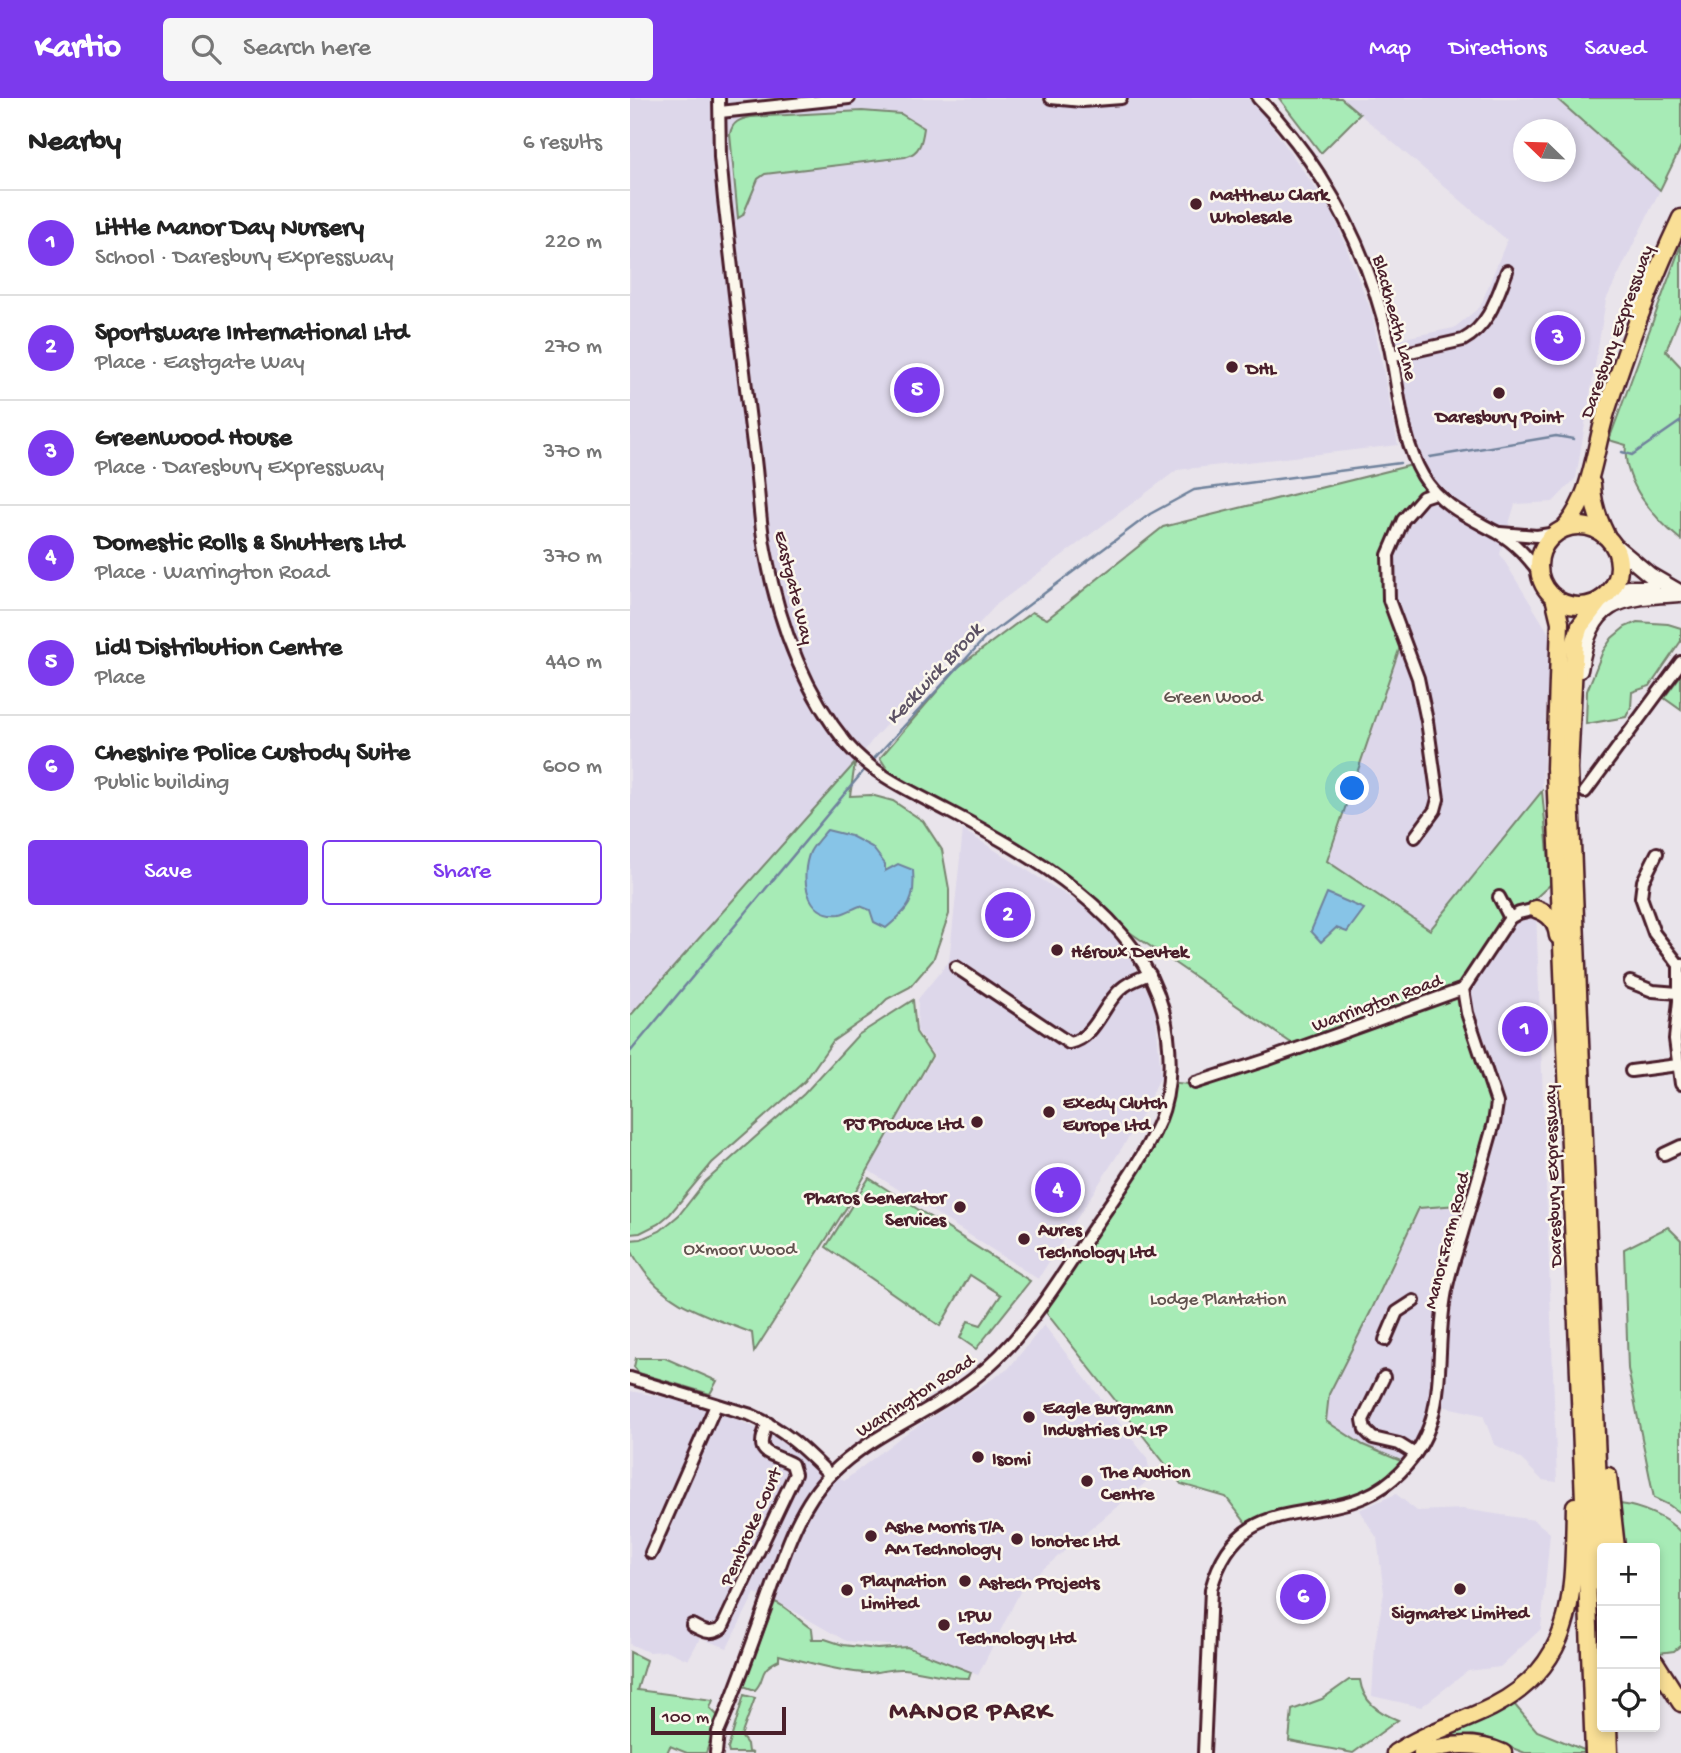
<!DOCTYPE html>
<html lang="en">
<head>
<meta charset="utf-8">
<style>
	:root { --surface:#fff; --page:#f6f6f6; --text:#222; --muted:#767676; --line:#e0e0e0; --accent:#7c3aed }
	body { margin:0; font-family:"Gochi Hand",sans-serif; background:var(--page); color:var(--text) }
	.controls { position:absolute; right:21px; bottom:21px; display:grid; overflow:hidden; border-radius:7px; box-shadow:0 4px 10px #0003 }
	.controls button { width:63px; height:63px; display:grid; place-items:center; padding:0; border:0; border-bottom:2px solid var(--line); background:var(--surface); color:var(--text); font:35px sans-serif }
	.compass { position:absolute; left:883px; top:21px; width:63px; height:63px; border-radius:50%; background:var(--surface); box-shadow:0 4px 10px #0003; rotate:293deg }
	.scale { position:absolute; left:21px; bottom:18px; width:135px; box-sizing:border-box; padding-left:7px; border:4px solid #4a1f2b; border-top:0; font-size:19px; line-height:24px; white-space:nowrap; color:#4a1f2b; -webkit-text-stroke:5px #fbf7ec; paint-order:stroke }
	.you { position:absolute; left:723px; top:691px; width:24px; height:24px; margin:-18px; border:5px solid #fff; border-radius:50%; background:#1a73e8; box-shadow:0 0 0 10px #1a73e833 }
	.badge { display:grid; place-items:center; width:46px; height:46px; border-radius:50%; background:var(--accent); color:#fff; font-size:23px; font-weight:700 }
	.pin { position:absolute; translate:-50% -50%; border:4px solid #fff; box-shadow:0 2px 7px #0006 }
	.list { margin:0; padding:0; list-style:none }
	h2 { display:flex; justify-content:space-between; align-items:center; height:91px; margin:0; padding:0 28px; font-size:30px }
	h2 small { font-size:23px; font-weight:400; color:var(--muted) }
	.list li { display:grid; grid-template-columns:46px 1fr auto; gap:21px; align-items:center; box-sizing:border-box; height:105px; padding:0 28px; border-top:2px solid var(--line) }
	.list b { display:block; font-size:26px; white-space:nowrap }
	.list p { margin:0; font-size:23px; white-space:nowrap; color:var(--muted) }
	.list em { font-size:23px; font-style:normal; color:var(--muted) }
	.actions { display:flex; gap:14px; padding:21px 28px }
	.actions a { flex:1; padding:16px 0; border:2px solid var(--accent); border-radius:7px; text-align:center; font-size:24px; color:var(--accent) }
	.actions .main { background:var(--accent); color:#fff }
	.icon { flex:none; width:38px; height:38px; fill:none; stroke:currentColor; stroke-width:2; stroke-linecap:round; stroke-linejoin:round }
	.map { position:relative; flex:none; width:1051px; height:1655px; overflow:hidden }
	header { display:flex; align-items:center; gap:42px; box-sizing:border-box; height:98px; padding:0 35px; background:var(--accent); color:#fff }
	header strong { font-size:33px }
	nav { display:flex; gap:38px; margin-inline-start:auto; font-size:24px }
	.search { width:490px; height:63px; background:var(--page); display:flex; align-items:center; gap:18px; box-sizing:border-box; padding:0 24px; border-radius:7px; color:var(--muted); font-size:26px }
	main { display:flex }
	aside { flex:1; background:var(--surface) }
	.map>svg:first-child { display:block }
	.built { fill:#ddd7ea; fill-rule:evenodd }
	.green { fill:#a7ebb6; stroke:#788570; stroke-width:2 }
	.water { fill:#87c4e7; stroke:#6f829c; stroke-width:2 }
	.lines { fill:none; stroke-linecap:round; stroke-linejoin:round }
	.stream { stroke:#6f829c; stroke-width:2.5 }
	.street-casing { stroke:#4a1f2b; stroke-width:16 }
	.secondary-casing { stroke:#4a1f2b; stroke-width:19 }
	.primary-casing { stroke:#4a1f2b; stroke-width:21 }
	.street { stroke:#fbf7ec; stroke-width:10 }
	.secondary { stroke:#fbf7ec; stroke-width:14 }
	.primary { stroke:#f9df96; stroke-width:16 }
	.poi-dot { fill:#4a1f2b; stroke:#fbf7ec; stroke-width:2.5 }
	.labels { text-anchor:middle; stroke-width:5; stroke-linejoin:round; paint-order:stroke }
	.poi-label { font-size:19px; font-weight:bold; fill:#4a1f2b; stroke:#fbf7ec; text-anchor:start }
	.street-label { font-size:19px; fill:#4a1f2b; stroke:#fbf7ec }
	.park-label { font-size:19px; fill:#61524e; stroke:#fbf7ec }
	.water-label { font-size:21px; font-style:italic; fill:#5c5163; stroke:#fbf7ec }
	.district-label { font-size:26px; font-weight:bold; letter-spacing:2px; fill:#4a1f2b; stroke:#fbf7ec }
</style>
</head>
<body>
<header>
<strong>Kartio</strong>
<div class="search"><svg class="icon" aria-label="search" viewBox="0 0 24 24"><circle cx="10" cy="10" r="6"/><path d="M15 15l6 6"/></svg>Search here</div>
<nav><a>Map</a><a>Directions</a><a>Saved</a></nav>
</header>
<main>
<aside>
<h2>Nearby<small>6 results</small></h2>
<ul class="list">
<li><span class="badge">1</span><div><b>Little Manor Day Nursery</b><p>School · Daresbury Expressway</p></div><em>220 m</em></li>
<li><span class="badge">2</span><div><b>Sportsware International Ltd</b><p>Place · Eastgate Way</p></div><em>270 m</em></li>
<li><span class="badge">3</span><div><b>Greenwood House</b><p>Place · Daresbury Expressway</p></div><em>370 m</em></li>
<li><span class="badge">4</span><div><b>Domestic Rolls &amp; Shutters Ltd</b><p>Place · Warrington Road</p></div><em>370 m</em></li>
<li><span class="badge">5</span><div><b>Lidl Distribution Centre</b><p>Place</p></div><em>440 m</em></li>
<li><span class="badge">6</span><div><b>Cheshire Police Custody Suite</b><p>Public building</p></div><em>600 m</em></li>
</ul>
<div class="actions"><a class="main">Save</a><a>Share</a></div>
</aside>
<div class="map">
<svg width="1051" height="1655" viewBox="0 0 1051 1655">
	<rect width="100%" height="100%" fill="#e9e4eb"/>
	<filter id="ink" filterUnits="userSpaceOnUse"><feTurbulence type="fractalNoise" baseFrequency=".0143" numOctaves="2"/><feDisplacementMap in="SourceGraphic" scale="14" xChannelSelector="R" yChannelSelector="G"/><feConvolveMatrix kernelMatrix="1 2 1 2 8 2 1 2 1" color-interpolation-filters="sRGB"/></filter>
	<g filter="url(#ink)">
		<g class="built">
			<polygon points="0,0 622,0 703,115 742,215 768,347 547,372 367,506 244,640 225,665 0,918"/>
			<path d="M 711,0 L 926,0 L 1030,92 L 976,202 L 946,380 L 923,404 L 885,406 L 870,456 L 920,537 L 912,693 L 800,832 L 697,763 L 773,540 L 759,502 L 758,457 L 786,366 L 759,243 L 824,230 L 850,209 L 877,142 ZM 894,32 L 936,32 L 936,74 L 894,74 Z"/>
			<polygon points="333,732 471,819 502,864 525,907 531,978 504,1031 408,1181 238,1072 304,958 287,932 288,901 319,863"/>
			<polygon points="906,811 927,1384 912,1382 890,1360 864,1346 853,1317 807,1307 778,1366 733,1347 696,1323 699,1296 741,1213 790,1109 833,891 872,830"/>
			<polygon points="414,1227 517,1360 521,1380 393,1488 348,1577 277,1549 216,1543 153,1507 125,1495 97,1550 70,1540 58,1562 38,1553 18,1554 0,1546 0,1293 75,1307 178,1354 214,1383 272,1338 378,1271"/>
			<polygon points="766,1396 787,1413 833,1411 904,1422 920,1435 911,1531 870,1569 838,1573 791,1609 742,1598 745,1546 754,1495 747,1440 729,1412"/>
		</g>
		<g class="green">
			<polygon points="649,0 711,0 730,16 691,55"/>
			<polygon points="926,0 1051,0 1051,49 1030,92"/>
			<path d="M 232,13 L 271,16 L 294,30 C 292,44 290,55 275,59 L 135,76 L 128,81 L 113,117 L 108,120 L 100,36 C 102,24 110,21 121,19 Z"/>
			<path d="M 1051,147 L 1051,215 L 1036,253 L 1051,269 L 1051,442 C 1024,420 992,384 996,347 L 979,342 Z"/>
			<polygon points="786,366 805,395 773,422 758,457 759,502 773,540 697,763 800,832 912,693 921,786 889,815 833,891 857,972 864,1025 841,1106 789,1110 741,1213 699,1296 696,1323 733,1347 778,1366 735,1400 619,1429 596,1399 551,1386 411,1208 514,1056 538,984 558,986 670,951 479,820 430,781 267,686 250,660 327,570 402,514 417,521 533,429"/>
			<polygon points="1007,524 1038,526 1051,530 1051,543 1020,588 1002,594 1001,609 996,619 956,626 957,593 973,553 982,540 995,529"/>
			<polygon points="1051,577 1051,612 1034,600"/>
			<polygon points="225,665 220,698 241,697 263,703 293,723 312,752 319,791 319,816 303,862 280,889 257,901 243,915 203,943 175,983 82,1065 40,1116 28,1126 10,1135 0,1136 0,918"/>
			<path d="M 283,902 L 286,934 L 302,958 L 220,1104 L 124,1254 L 122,1235 C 80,1218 35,1207 10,1167 C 4,1158 0,1153 0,1142 L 11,1141 L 30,1133 L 49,1117 L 75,1084 L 174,996 L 228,937 Z"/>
			<polygon points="239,1080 400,1183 346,1251 330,1240 338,1223 351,1227 371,1197 340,1177 310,1228 196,1149"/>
			<polygon points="1038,1129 1051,1142 1051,1416 1039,1407 1024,1400 998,1271 994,1151"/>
			<polygon points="6,1260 35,1260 87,1283 80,1296 9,1275 4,1269"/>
			<path d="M 990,1406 C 1009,1408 1039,1420 1051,1435 L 1051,1547 L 1044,1553 L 1029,1555 L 1025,1546 L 1025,1450 L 993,1450 Z"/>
			<path d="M 145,1504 C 160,1510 168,1523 182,1531 L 183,1540 L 180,1541 L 195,1541 L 213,1547 L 247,1551 L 277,1549 L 341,1574 L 339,1580 C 316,1581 296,1573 274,1571 C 260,1570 249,1575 236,1575 C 209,1574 175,1563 149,1557 L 149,1562 C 126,1573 137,1580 125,1592 L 113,1588 Z"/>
			<polygon points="0,1554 16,1562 7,1592 83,1602 80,1610 88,1618 76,1655 57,1655 40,1648 37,1655 0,1655"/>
			<path d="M 719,1582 L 730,1582 C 733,1604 748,1614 768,1622 L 723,1655 L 659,1643 L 662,1612 L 692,1601 Z"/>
			<polygon points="114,1597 125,1600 111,1638 117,1646 118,1654 123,1655 99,1655 98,1651"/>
			<polygon points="884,1606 907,1633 954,1652 954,1655 895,1655 857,1640 842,1637 824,1639 823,1632"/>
		</g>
		<g class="water">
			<path d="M 197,732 L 221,738 L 242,749 L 255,766 L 255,773 L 268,766 L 283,772 C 286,803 279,811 256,830 L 244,824 L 240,812 L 230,808 C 224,810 216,815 210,816 C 175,820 170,778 180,754 C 184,746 191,739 197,732 Z"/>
			<polygon points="697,795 734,811 717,834 706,830 691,844 681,833"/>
		</g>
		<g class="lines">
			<g class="stream">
				<polyline points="992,354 1002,357 1051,323"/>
				<polyline points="800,359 926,338 944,341"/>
				<polyline points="240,665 356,539 520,416 564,392 770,365"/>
				<polyline points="0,954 236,670"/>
			</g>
			<defs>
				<g id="street">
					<polyline points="421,0 452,3 491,0"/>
					<path d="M 628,0 C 694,68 738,152 759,245 C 769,288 770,340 793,378 C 811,408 839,419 868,435 C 885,444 898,460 910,475"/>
					<polyline points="90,14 219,0"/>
					<path d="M 762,258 L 833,242 C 859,228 867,199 877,173"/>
					<polyline points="870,435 907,438 926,435"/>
					<polyline points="955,694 1051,564"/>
					<polyline points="785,739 805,712 808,701 797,623 788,580 759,502 758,457 773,422 793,399 805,395"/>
					<polyline points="1027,755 1013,783 1011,799 1024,835 1049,867"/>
					<polyline points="869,799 880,820"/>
					<polyline points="1051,866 1049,867 1049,903 1045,941 1051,986"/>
					<path d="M 326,869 L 439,945 C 466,940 472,907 491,891 C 499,883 511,880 520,876"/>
					<polyline points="1000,884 1023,893 1048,895"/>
					<polyline points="1001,973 1048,967"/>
					<polyline points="565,985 636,962 833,891 880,820 889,815 906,811"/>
					<polyline points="1034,1056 1051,1048"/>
					<polyline points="755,1242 767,1214 784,1203"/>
					<polyline points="754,1279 733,1322 735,1332 743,1340 769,1346 785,1356"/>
					<path d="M 0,1280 L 121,1317 C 156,1333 173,1350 200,1377"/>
					<polyline points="21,1455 86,1307"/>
					<path d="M 62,1527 C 73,1533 81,1538 92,1530 L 165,1376 L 162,1366 C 137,1353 123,1357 138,1325"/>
					<path d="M 86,1655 L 88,1634 C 108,1588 124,1540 141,1493 C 155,1453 170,1406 201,1376 C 241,1336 298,1316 342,1282 C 394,1243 429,1181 465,1128 C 488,1094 513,1061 529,1024 C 543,990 542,947 533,912 C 508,816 401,757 318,713 C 283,694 244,678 217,646 C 173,592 149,525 136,457 C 129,424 129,388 124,354 C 113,270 104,186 94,101 L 90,59 L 89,0"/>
					<path d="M 574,1655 L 581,1491 C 611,1382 699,1437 763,1381 C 826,1326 801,1258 817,1188 C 821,1169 828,1150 833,1132 C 844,1096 854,1060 864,1025 L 867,1005 L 837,915 L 833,891"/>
				</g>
				<g id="secondary">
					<polyline points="983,446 1020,477 1051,495"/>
					<polyline points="978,496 999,490 1022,490"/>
					<path d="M 950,572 C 961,501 987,500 1051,496"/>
				</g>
				<g id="primary">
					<path d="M 962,386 C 962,405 968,421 976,437"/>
					<circle cx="949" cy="468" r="40"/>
					<path d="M 934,430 C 963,399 964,350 977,311 C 998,246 1022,181 1051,120"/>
					<polyline points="924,499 930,524 925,670 964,1655"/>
					<polyline points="970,502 950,528 945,543 939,671 972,1487"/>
					<path d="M 906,811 C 920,816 926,823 928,838"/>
					<polyline points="978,1378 986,1450"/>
					<polyline points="1025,1564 1051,1605"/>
					<polyline points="978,1629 979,1655"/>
					<path d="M 765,1655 C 795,1635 830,1625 862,1609 C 948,1565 943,1492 945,1408"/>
					<path d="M 792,1655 C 817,1645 848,1644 873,1655"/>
				</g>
			</defs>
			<use href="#street" class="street-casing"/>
			<use href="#secondary" class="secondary-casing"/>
			<use href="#primary" class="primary-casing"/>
			<use href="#street" class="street"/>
			<use href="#secondary" class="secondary"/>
			<use href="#primary" class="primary"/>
		</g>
	</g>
	<g class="poi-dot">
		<circle cx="566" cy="106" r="7"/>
		<circle cx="602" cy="269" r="7"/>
		<circle cx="869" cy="295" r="7"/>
		<circle cx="427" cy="852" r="7"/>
		<circle cx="419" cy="1014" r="7"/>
		<circle cx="347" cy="1024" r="7"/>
		<circle cx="330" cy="1109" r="7"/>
		<circle cx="394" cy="1141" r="7"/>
		<circle cx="399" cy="1319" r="7"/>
		<circle cx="348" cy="1359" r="7"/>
		<circle cx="457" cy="1383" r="7"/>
		<circle cx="241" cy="1438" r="7"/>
		<circle cx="387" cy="1441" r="7"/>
		<circle cx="335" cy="1483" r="7"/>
		<circle cx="830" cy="1491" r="7"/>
		<circle cx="217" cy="1492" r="7"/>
		<circle cx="314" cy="1527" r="7"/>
	</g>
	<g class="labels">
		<g class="poi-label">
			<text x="580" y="102">Matthew Clark<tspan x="580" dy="22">Wholesale</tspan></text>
			<text x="616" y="276">DHL</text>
			<text x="869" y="324" text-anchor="middle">Daresbury Point</text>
			<text x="441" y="859">Héroux Devtek</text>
			<text x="433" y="1010">Exedy Clutch<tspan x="433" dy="22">Europe Ltd</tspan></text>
			<text x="333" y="1031" text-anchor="end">PJ Produce Ltd</text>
			<text x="316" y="1105" text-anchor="end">Pharos Generator<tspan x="316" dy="22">Services</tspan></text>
			<text x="408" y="1137">Aures<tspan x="408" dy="22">Technology Ltd</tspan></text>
			<text x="413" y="1315">Eagle Burgmann<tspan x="413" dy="22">Industries UK LP</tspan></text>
			<text x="362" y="1366">Isomi</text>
			<text x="471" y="1379">The Auction<tspan x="471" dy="22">Centre</tspan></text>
			<text x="255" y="1434">Ashe Morris T/A<tspan x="255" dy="22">AM Technology</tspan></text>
			<text x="401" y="1448">Ionotec Ltd</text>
			<text x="231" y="1488">Playnation<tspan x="231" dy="22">Limited</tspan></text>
			<text x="349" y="1490">Astech Projects</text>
			<text x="830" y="1520" text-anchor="middle">Sigmatex Limited</text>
			<text x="328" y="1523">LPW<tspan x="328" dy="22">Technology Ltd</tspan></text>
		</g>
		<g class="street-label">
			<text transform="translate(767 219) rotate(75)" y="7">Blackheath Lane</text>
			<text transform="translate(985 233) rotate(-70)" y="7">Daresbury Expressway</text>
			<text transform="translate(166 489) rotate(76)" y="7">Eastgate Way</text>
			<text transform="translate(746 903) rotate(-20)" y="7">Warrington Road</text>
			<text transform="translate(921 1078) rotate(-92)" y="7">Daresbury Expressway</text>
			<text transform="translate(815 1142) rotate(-76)" y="7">Manor Farm Road</text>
			<text transform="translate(284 1296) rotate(-33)" y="7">Warrington Road</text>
			<text transform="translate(119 1428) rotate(-66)" y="7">Pembroke Court</text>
		</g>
		<g class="park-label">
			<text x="583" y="604">Green Wood</text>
			<text x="110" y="1156">Oxmoor Wood</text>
			<text x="588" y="1206">Lodge Plantation</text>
		</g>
		<g class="water-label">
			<text transform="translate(303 575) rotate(-47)" y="7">Keckwick Brook</text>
		</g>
		<g class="district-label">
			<text x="341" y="1620">MANOR PARK</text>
		</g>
	</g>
</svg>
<div class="controls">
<button>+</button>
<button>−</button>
<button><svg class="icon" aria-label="locate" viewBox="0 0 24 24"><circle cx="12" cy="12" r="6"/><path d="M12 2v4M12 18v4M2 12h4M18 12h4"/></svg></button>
</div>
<svg class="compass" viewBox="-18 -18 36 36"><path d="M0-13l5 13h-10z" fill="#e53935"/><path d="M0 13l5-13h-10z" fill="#767676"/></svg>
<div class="scale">100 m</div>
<div class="you"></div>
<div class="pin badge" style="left:895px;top:931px">1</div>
<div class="pin badge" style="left:378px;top:817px">2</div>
<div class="pin badge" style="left:928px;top:240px">3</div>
<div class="pin badge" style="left:428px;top:1092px">4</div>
<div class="pin badge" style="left:287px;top:292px">5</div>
<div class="pin badge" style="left:673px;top:1499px">6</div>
</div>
</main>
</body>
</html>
